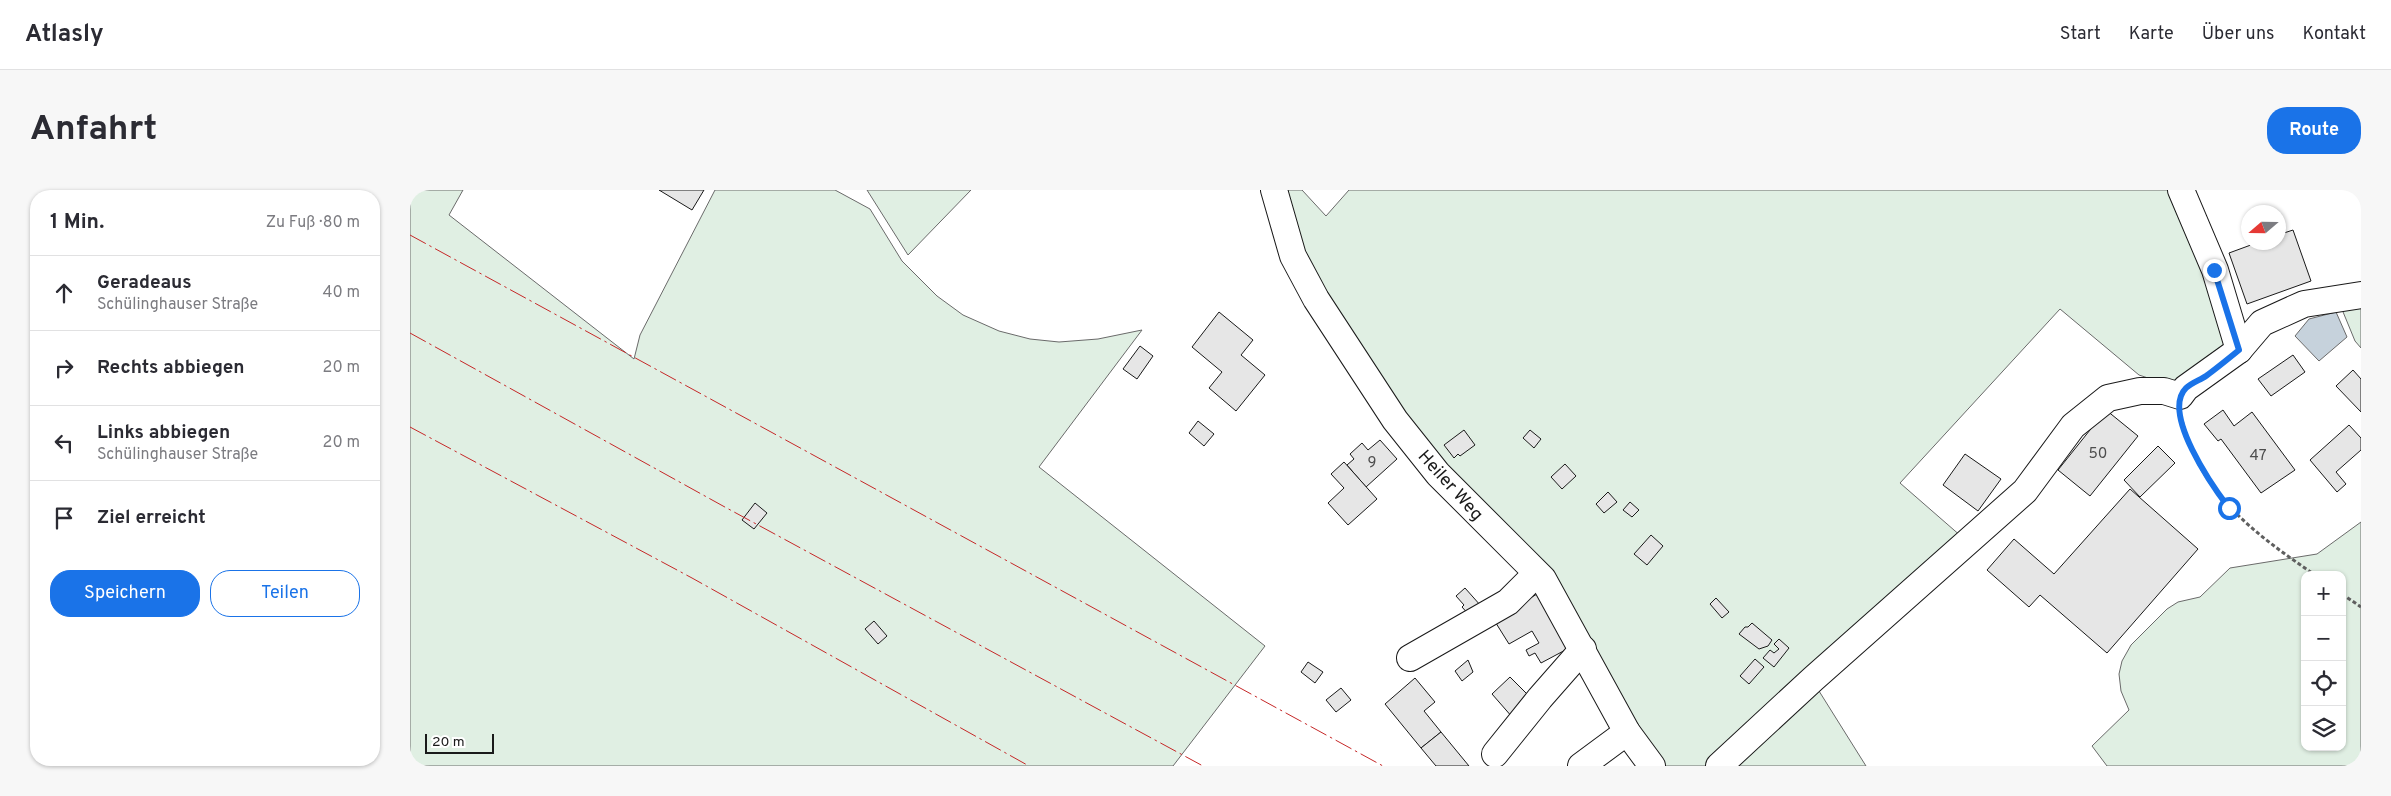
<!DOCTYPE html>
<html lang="de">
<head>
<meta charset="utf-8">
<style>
	:root { --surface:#fff; --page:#f7f7f7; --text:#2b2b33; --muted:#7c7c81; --line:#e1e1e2; --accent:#1a73e8 }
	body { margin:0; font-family:Overpass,sans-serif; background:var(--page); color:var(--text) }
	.controls { position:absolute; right:15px; bottom:15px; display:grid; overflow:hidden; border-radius:10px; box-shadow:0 1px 4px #0004 }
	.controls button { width:45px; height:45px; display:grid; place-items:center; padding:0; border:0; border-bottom:1px solid var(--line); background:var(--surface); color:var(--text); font:25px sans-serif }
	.compass { position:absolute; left:1831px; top:15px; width:45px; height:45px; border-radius:50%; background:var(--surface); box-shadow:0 1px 4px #0004; rotate:250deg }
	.scale { position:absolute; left:15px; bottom:12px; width:69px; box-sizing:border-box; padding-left:5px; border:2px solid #1a1a1a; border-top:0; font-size:14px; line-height:18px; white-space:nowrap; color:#1a1a1a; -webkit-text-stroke:4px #fff; paint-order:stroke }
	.stop { position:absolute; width:15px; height:15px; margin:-11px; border:4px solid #1a73e8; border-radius:50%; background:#fff }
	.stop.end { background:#1a73e8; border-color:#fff; box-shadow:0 1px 5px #0008 }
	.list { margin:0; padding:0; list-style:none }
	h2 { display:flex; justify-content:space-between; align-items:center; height:65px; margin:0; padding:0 20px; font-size:21px }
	h2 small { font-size:16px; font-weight:400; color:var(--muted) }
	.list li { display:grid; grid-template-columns:32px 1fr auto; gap:15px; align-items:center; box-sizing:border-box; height:75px; padding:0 20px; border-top:1px solid var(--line) }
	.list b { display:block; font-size:19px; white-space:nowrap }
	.list p { margin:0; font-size:16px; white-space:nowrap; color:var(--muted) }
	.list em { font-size:16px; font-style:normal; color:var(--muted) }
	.actions { display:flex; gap:10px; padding:15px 20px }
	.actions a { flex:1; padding:11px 0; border:1px solid var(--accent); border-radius:20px; text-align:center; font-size:18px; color:var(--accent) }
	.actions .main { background:var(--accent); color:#fff }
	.icon { flex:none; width:28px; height:28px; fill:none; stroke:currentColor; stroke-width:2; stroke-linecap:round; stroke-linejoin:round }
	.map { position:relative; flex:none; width:1951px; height:576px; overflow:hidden; border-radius:20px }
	header { display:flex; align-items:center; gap:30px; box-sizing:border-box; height:70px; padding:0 25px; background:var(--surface); border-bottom:1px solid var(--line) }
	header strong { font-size:24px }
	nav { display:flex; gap:28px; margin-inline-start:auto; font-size:18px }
	.intro { display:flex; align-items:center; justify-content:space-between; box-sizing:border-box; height:120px; padding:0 30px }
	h1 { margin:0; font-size:35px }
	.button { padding:12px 22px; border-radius:20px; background:var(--accent); color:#fff; font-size:18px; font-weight:700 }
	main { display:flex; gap:30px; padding:0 30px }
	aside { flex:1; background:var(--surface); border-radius:20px; box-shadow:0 1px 4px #0004 }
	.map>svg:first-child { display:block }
	.green { fill:#e0efe3; stroke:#6a6a6a; fill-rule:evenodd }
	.water { fill:#c6d2dc; stroke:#6a6a6a }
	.building { fill:#e6e6e6; stroke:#1a1a1a }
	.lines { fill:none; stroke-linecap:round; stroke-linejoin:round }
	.minor-casing { stroke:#1a1a1a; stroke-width:28 }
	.path { stroke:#5f5f5f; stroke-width:3; stroke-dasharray:4 2.5; stroke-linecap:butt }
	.minor { stroke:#fff; stroke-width:26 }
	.power { stroke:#c62828; stroke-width:1; stroke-dasharray:18 4 2.5 4; stroke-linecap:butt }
	.route { stroke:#1a73e8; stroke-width:6 }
	.labels { text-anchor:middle; stroke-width:4; stroke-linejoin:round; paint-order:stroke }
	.number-label { font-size:15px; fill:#4d4d4d }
	.street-label { font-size:18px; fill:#1a1a1a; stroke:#fff }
</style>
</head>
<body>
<header>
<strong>Atlasly</strong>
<nav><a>Start</a><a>Karte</a><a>Über uns</a><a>Kontakt</a></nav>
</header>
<div class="intro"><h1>Anfahrt</h1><a class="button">Route</a></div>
<main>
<aside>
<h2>1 Min.<small>Zu Fuß · 80 m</small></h2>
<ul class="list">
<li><svg class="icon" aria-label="ahead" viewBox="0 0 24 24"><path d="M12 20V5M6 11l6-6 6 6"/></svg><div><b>Geradeaus</b><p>Schülinghauser Straße</p></div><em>40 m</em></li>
<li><svg class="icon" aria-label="right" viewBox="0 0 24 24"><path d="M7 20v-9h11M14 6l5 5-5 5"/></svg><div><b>Rechts abbiegen</b></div><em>20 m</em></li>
<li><svg class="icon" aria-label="left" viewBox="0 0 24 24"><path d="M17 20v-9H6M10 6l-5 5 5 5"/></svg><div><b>Links abbiegen</b><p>Schülinghauser Straße</p></div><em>20 m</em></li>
<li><svg class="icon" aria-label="arrive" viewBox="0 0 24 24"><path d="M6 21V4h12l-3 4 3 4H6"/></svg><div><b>Ziel erreicht</b></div></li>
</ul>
<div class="actions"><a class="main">Speichern</a><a>Teilen</a></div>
</aside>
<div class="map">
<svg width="1951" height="576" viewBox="0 0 1951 576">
	<rect width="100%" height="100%" fill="#fff"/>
	<g class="green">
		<polygon points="0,0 53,0 39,25 224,169 230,145 305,0 425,0 460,19 492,71 527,106 553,125 589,141 620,149 649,152 688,149 732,140 629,277 855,456 763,576 0,576"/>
		<polygon points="457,0 561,0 498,65"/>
		<polygon points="869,0 892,0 916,26 939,0 1767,0 1825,158 1765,197 1729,185 1650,119 1490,293 1552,347 1409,501 1456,576 1246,576 1183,464 1033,282 913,109"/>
		<polygon points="1951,112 1951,158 1945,151 1931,117"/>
		<path d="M 1951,332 L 1951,576 L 1697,576 L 1682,556 L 1719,520 L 1711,501 L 1709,484 L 1712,471 L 1721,455 L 1757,419 L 1768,412 L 1790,407 L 1820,378 L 1907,364 ZM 1895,385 L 1932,385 L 1932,557 L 1895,557 Z"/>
	</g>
	<polygon class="water" points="1926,122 1937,147 1909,171 1885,146 1899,129"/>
	<g class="building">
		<polygon points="249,0 294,0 282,20"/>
		<polygon points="1883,40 1901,91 1837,114 1819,63 1849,52 1868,52 1868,45"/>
		<polygon points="809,122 843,150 831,165 855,185 826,221 799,198 812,182 782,157"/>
		<polygon points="730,156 743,166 727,189 713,179"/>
		<polygon points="1883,165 1895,182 1861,206 1848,189"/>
		<polygon points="1943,180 1951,189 1951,222 1926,196"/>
		<polygon points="1696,220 1728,246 1680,306 1648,280"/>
		<polygon points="1813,220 1824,236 1842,222 1885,280 1851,303 1811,249 1808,251 1794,234"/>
		<polygon points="788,231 804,244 794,256 779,243"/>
		<polygon points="1939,235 1951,248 1951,260 1926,282 1936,294 1927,302 1900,270"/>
		<polygon points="1054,240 1065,255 1050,266 1048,264 1044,268 1034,255"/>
		<polygon points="1120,240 1131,249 1124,258 1113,248"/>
		<polygon points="970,250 987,269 956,297 937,275 944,269 940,264 952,253 958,260"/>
		<polygon points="1748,256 1765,273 1730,307 1714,290"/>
		<polygon points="1555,264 1591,289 1568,321 1533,295"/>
		<polygon points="934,272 967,309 938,335 918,313 934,298 921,284"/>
		<polygon points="1155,274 1166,286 1152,299 1141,287"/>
		<polygon points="1720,299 1788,359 1697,463 1630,405 1619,417 1577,380 1604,349 1644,384"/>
		<polygon points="1198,302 1207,312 1194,323 1186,314"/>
		<polygon points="1220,312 1229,320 1222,327 1213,320"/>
		<polygon points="345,313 357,323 344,339 332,330"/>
		<polygon points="1241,345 1253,356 1237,375 1224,364"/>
		<polygon points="1055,398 1071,416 1060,426 1052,417 1054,415 1046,406"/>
		<polygon points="1132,401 1161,457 1131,473 1125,463 1119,466 1116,460 1129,453 1122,441 1099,454 1084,430"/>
		<polygon points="1306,408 1319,422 1312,428 1300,414"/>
		<polygon points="464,431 477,446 468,454 455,439"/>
		<polygon points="1342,433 1362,450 1358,456 1349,459 1329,444 1335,437 1338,437"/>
		<polygon points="1369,449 1379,458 1364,477 1353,468 1360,460 1364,463 1369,459 1364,454"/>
		<polygon points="1345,469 1354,477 1339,494 1330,486"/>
		<polygon points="1058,470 1063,482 1052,491 1045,481"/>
		<polygon points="898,472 913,482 905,493 891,482"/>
		<polygon points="1100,487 1122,509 1103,528 1082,504"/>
		<polygon points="1005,488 1025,512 1014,521 1031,542 1011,558 975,514"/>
		<polygon points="931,498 941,510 926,522 916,510"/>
		<polygon points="1031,542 1059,576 1026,576 1011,558"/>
	</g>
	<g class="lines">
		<defs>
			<g id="minor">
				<polyline points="864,0 883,66 906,109 985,230 1028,284 1133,389 1217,542 1242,576"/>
				<polyline points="1771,0 1805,80 1829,160"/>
				<polyline points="1000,468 1098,412 1126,384"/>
				<polyline points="1085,564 1130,508 1173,459"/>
				<polyline points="1171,576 1217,542"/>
				<polyline points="1309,576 1403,489 1615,301 1663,236 1698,208 1730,201 1754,201 1770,206 1776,198 1829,160 1852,133 1894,114 1951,105"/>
			</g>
		</defs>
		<use href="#minor" class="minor-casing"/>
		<g class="path">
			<path d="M 1772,230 C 1790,304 1845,344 1905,385"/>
			<polyline points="1932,404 1951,417"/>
		</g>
		<use href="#minor" class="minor"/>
		<g class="power">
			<polyline points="0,45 973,576"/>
			<polyline points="0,143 313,316 793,576"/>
			<polyline points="0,237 282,388 619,576"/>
		</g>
	</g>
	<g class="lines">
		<path class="route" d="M 1804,80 L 1829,160 C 1818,169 1807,178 1796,186 C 1790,190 1781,193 1776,198 C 1751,223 1803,297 1819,318"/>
	</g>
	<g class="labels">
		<g class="number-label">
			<text x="1688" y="268">50</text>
			<text x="1848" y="270">47</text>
			<text x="962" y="277">9</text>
		</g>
		<g class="street-label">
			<text transform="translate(1041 295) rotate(48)" y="6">Heiler Weg</text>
		</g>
	</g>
</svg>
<div class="controls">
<button>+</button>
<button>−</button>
<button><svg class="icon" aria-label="locate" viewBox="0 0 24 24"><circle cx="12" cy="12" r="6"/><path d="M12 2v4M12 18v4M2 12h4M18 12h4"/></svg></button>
<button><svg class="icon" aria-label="layers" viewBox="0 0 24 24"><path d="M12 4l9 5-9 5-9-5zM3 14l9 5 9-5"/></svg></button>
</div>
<svg class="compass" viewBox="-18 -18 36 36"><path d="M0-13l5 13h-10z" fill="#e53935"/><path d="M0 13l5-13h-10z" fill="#7c7c81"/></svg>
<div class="scale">20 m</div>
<div class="stop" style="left:1819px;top:318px"></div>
<div class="stop end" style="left:1804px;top:80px"></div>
</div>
</main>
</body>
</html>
